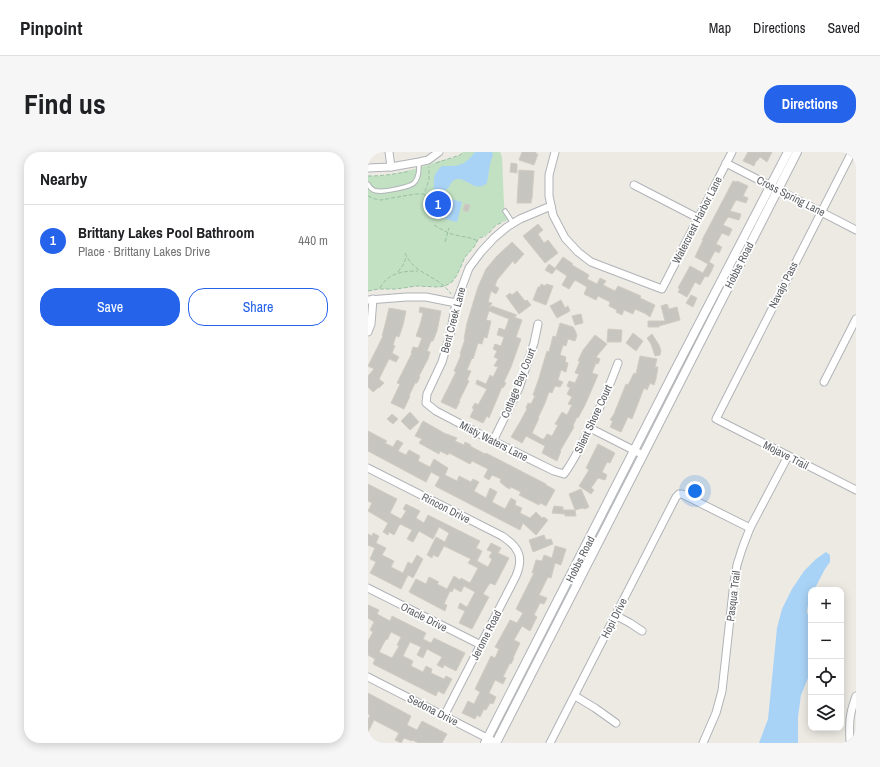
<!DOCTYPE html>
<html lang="en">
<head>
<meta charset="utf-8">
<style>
	:root { --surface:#fff; --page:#f6f6f6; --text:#202124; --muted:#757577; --line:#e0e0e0; --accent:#2563eb }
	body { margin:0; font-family:"Archivo Narrow",sans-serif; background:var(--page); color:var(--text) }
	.controls { position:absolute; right:12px; bottom:12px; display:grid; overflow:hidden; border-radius:8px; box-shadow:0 2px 10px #0003 }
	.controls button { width:36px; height:36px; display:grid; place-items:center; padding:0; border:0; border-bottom:1px solid var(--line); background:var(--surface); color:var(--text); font:20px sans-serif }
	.you { position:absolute; left:327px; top:339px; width:14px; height:14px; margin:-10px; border:3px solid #fff; border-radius:50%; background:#1a73e8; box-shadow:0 0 0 6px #1a73e833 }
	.badge { display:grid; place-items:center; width:26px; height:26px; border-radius:50%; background:var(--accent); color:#fff; font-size:13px; font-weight:700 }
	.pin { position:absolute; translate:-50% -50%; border:2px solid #fff; box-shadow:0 1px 4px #0006 }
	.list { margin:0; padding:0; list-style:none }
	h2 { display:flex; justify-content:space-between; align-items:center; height:52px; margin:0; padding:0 16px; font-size:17px }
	h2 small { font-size:13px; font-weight:400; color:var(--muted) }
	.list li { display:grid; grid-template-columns:26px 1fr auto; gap:12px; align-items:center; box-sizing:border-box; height:72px; padding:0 16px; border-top:1px solid var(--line) }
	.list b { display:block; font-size:15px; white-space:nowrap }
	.list p { margin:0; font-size:13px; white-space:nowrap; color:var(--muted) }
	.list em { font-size:13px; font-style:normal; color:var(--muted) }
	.actions { display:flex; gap:8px; padding:12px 16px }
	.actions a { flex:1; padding:9px 0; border:1px solid var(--accent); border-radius:16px; text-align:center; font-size:14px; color:var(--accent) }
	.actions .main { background:var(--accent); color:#fff }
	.icon { flex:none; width:22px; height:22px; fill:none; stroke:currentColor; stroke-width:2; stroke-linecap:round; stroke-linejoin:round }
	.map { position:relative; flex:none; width:488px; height:591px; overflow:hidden; border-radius:16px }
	header { display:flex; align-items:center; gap:24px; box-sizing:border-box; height:56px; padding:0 20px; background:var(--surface); border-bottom:1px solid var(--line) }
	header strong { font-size:19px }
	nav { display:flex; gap:22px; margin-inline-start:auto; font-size:14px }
	.intro { display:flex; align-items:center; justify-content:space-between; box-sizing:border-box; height:96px; padding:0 24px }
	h1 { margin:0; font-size:28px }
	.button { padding:10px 18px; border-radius:16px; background:var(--accent); color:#fff; font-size:14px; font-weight:700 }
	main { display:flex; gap:24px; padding:0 24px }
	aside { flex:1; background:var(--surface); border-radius:16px; box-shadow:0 2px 10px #0003 }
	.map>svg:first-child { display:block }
	.green { fill:#c1e1c2 }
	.water { fill:#a9d3f6 }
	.building { fill:#c7c5c0; stroke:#d0ccc2; fill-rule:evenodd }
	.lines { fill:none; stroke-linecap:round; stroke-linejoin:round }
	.service-casing { stroke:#b0b3b7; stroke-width:5.5 }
	.minor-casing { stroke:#b0b3b7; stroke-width:9 }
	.tertiary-casing { stroke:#b0b3b7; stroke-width:10 }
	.path { stroke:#9abfa5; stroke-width:1; stroke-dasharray:4 2; stroke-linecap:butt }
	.service { stroke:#fff; stroke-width:3.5 }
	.minor { stroke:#fff; stroke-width:7 }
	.tertiary { stroke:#fff; stroke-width:8 }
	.labels { text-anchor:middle; stroke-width:3.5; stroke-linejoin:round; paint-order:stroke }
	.street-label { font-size:11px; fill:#5b5e62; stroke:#fff }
</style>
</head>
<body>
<header>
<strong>Pinpoint</strong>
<nav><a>Map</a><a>Directions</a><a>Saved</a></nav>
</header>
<div class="intro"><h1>Find us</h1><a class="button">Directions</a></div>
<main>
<aside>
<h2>Nearby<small></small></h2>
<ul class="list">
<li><span class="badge">1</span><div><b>Brittany Lakes Pool Bathroom</b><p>Place · Brittany Lakes Drive</p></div><em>440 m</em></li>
</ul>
<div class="actions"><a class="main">Save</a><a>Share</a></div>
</aside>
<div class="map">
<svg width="488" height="591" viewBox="0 0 488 591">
	<rect width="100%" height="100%" fill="#eceae3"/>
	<g class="green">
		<path d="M 95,0 L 132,0 L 134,5 L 136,53 L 137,59 L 142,67 L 128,73 L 122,79 L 119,83 L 111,86 L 106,95 L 97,105 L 89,123 L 84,130 L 77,134 L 71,135 L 49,134 L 28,137 L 11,137 L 0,139 L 0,24 C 25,25 48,17 71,9 C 79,7 90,6 95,0 Z"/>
		<polygon points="400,47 400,48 317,212 316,212 317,206"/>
	</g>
	<g class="water">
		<path d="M 107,0 L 124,0 L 125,3 C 121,12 121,21 119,31 C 107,41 101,27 90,27 C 83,27 83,34 79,37 C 76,40 71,41 67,43 L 65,42 C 68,28 62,25 74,14 C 91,14 95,15 107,0 Z"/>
		<polygon points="83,47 94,50 89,70 77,67"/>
		<path d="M 458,400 L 462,403 L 462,410 L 457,417 L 446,438 L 443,438 C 443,447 439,452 439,461 L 443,465 L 443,519 L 433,543 L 430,565 L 430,591 L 391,591 L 400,567 L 409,476 L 414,457 L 424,437 L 436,419 L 448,407 Z"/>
	</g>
	<g class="building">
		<polygon points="154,0 168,0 168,2 170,2 166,13 151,8"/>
		<polygon points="380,0 404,0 399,10 392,5 389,9 388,9 386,14 375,9"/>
		<polygon points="143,11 149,12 149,21 142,20"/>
		<polygon points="151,18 166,19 164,46 164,45 163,51 149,51"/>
		<polygon points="365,29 368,30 369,29 380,34 375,44 380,46 378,51 368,48 362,59 373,62 371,68 360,65 355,73 364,77 361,84 354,81 348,92 354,95 351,101 347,99 341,110 346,113 343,120 340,125 337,124 332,133 327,130 319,145 310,140 312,137 310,136 322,114 335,121 340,112 327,105 335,88 334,88"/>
		<polygon points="69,48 73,50 72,56 66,54"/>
		<polygon points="97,52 102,53 100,60 95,58"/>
		<polygon points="170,72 175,78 170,82 176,91 180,88 190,101 177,111 155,84"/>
		<polygon points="144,90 156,102 147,112 145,109 129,128 127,134 131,136 128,142 123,139 120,150 124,151 121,156 124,154 149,163 146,165 154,168 148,185 153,187 143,215 136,230 138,231 135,236 134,235 121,266 119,264 115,271 102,265 106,257 104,256 107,251 110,253 119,237 108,232 109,228 118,232 122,223 125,225 130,215 126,214 130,207 126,205 129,199 125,197 127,192 133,194 136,185 129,183 131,176 137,178 141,167 121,159 118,168 123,169 119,186 116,185 114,192 110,191 105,207 104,206 99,218 103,219 99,228 101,229 91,249 92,249 88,257 73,250 88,220 86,219 93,203 92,202 97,187 96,187 99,171 110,135 118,117 129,104"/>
		<polygon points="195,105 205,112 204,113 221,123 219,127 229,132 232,126 238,129 235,133 247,139 250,134 273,144 272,146 287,153 282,165 278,162 267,157 265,162 256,158 254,163 248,160 249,158 241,154 242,150 230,144 228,148 216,142 219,135 207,128 201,137 194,133 199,124 187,116"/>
		<polygon points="181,112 188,117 184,122 177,118"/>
		<polygon points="173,132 177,134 178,132 185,134 178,153 165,148 170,135 172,135"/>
		<polygon points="149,139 157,149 159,148 163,153 151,162 138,144 142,141 144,143"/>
		<polygon points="323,143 329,146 325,155 318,151"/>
		<polygon points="193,148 197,156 200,154 202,159 189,166 182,154"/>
		<polygon points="299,152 301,157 309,155 312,168 291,174 291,175 280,175 280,169 297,169 293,154"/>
		<polygon points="52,155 73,159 69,179 65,189 63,189 59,199 62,200 60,207 51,224 52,225 49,231 47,231 41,244 42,244 36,257 23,251 32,232 29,231 44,201 43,201 45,195 50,196 54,186 48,184 52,173 55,161 51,160"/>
		<polygon points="21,156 38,159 35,173 31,185 28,184 25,193 27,194 24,201 31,205 28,210 21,207 11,227 16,231 11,236 11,235 5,240 0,235 0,224 6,217 0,214 15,184 14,184 18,169"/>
		<polygon points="213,162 215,171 207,173 204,164"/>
		<polygon points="192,171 205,175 208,180 208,182 209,183 207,189 200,187 198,194 195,193 192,203 198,205 197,210 200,211 198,220 193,218 190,228 195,230 192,235 187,234 184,241 181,240 177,251 170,266 171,266 164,281 174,287 176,287 179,282 184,284 190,273 187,272 194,260 199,263 204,253 200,252 204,245 199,242 202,236 199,234 201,229 207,231 211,222 207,221 212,209 210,209 215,198 227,183 239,192 228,205 232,207 230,212 228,211 224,221 230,223 217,253 210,266 209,265 205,274 206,275 192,299 193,299 189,309 174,301 177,294 158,284 154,291 143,285 152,270 159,257 158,256 160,251 163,252 167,244 165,243 171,226 179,199 181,200 185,184 188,185"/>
		<polygon points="240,177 254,178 253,190 239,190"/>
		<polygon points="265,181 275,189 268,199 258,191"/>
		<polygon points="284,182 291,193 293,199 292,203 287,204 283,192 279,186"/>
		<polygon points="272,204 289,207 287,215 290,215 288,227 286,233 282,231 279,238 276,236 264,267 260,265 253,280 242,275 245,269 242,268 246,262 258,232 260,233 266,221 268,222"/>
		<polygon points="42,260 51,270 42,278 33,269"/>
		<polygon points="24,262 30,267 25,272 19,267"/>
		<polygon points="55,269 76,281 89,286 87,289 96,293 97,290 103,293 102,294 117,302 118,301 178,332 178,333 187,338 178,354 172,351 171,353 151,343 153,340 143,335 142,337 138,335 132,330 133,327 124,323 121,328 116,325 120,317 104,309 102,312 81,301 80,303 72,299 71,302 51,291 54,287 47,284"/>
		<polygon points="0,279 19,289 17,291 25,295 29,288 35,291 30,299 38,303 41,298 52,304 50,309 62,315 66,307 72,311 80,316 77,323 89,329 91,324 103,330 105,327 111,330 106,339 118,346 122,336 129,340 124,350 137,357 143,346 148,349 147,353 154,356 152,361 162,366 168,360 174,366 176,365 180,368 168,383 155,371 152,378 67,334 72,325 63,320 58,330 0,299"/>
		<polygon points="230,292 247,301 242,311 239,310 234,320 239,323 237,328 230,326 223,336 226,338 223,342 211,334 221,318 218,316"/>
		<polygon points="0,332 29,347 22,361 33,367 38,359 35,357 38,352 52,359 48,366 56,371 60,363 112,389 108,396 114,399 109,409 120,415 124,407 121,405 124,400 119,398 123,391 133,396 130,401 141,406 127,433 122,431 115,442 121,445 104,477 91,471 97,459 90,456 92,451 99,455 107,440 96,434 93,440 86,436 84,440 82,439 76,452 79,453 77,459 41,440 48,427 58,432 61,425 71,430 69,432 79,437 86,424 92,428 93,426 102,431 110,416 100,411 103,407 76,394 70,405 65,403 64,406 59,403 68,385 77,390 81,381 71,375 65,387 51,379 45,390 39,387 44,378 32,372 26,383 21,380 20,383 15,380 20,371 0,359 4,351 0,349"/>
		<polygon points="213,337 221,355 217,357 215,356 207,358 208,364 197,364 197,362 184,361 186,354 195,355 195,358 207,358 201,342"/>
		<polygon points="5,381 11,384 8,391 18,396 14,403 26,409 23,415 35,421 40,410 44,412 49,403 55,407 45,426 40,423 33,437 2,421 8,410 2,407 7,396 0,393 0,382 4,384"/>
		<polygon points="176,383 178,388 183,387 185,392 165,400 161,388"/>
		<polygon points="187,394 198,397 193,413 187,411 183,426 180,425 171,443 179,446 176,452 172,451 166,463 169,465 162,479 154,474 146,488 152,491 145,506 146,506 143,512 142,511 135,525 138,526 135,532 127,528 121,541 128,545 125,552 122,551 118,558 116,557 112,565 109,563 107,567 94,561 100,549 106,552 112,540 107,537 123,504 127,506 131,497 127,495 142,468 149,471 155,461 148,457 166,421 164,421 168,408 174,409 176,403 184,406"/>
		<path d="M 0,453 L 11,458 L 9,462 L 22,469 L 24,464 L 58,481 L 55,487 L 63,491 L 66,486 L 97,501 L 88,519 L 76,513 L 75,516 L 69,513 L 74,505 L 59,497 L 55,506 L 49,503 L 53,495 L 42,490 L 35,504 L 45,509 L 43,514 L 55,520 L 58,514 L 64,517 L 63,521 L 76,527 L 78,524 L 84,527 L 76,542 L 70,539 L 68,544 L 5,512 L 7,507 L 0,503 L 0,489 L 5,480 L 2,478 L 6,470 L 0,466 ZM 23,480 L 33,485 L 29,493 L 31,494 L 24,506 L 11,500 L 18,487 L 19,488 Z"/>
		<polygon points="0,541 43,564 39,573 49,578 54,569 79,582 74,591 51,591 44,588 44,589 36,586 33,591 27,588 31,581 6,568 0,580 0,567 2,563 0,562"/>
	</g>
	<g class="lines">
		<defs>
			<g id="service">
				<path d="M 0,32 C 2,36 5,39 10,39 C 16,40 42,35 46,31 C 51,26 51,18 51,10"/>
				<polyline points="137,59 145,71"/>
			</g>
			<g id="minor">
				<polyline points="21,0 23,15"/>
				<polyline points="187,0 181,23 181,44 185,63 197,86 210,100 223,110 294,137 364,0"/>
				<polyline points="484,0 348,267 488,338"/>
				<polyline points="358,11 488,78"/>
				<polyline points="0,16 23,15 51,10 60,8 71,0"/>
				<polyline points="266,33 330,66"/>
				<path d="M 183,54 L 152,67 L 139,75 L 126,86 L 113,100 L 101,116 L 88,151 L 82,183 L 74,210 L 59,242 L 58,251 L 68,259 L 125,289 L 186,319 L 196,322 C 205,310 211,297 218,284 C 230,260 241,236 250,211"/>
				<polyline points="0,148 39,145 58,145 88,151"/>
				<polyline points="0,180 3,172 5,147"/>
				<polyline points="456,230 488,167"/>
				<polyline points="222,276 275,303"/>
				<polyline points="125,289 151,236 166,191 170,172"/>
				<path d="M 0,316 L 134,384 C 151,395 156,405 148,424 L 76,564"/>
				<polyline points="0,436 113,493"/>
				<polyline points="247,463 262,471 274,479"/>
				<polyline points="0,525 125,589"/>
				<polyline points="207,544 227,556 248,571"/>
				<polyline points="182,591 308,345 311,342 314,342 382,376"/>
				<polyline points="335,591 348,561 354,539 366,430 369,413 374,397 382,376 420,304"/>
				<path d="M 482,591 C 481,571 481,563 488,544"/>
			</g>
			<g id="tertiary">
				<polyline points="117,591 305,222 420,0"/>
				<polyline points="128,591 275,303 429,0"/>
			</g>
		</defs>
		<use href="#service" class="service-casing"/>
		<use href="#minor" class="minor-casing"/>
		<use href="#tertiary" class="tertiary-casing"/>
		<g class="path">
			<polyline points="68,11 92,3 95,0"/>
			<path d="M 0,24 C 14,24 28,22 42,19"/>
			<polyline points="56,43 73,48"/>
			<polyline points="0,44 7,47 13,48 47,42 56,42 61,28 61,15"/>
			<path d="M 66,73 C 73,77 79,81 87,83 C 95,85 102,85 110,89"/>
			<polyline points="121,81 128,73 133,71"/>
			<polyline points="77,90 81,76"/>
			<path d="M 37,101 C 46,123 69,122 83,142"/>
			<polyline points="30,120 35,113 38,106"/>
			<path d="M 12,136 C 20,121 34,119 50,119"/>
			<polyline points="0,139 11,137 28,137 49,134 71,135 77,134 84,130 89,123 97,105 106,95 111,86 118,84"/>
		</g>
		<use href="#service" class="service"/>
		<use href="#minor" class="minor"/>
		<use href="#tertiary" class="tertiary"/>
	</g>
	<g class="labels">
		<g class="street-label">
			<text transform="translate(423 44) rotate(27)" y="4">Cross Spring Lane</text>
			<text transform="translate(329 68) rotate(-63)" y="4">Watercrest Harbor Lane</text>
			<text transform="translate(371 113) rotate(-63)" y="4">Hobbs Road</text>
			<text transform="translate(415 133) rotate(-63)" y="4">Navajo Pass</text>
			<text transform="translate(85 168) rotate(-75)" y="4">Bent Creek Lane</text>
			<text transform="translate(150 231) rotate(-68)" y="4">Cottage Bay Court</text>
			<text transform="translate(225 267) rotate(-65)" y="4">Silent Shore Court</text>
			<text transform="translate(126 289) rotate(27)" y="4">Misty Waters Lane</text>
			<text transform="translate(418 303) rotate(27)" y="4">Mojave Trail</text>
			<text transform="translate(78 356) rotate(27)" y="4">Rincon Drive</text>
			<text transform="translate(212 407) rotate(-63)" y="4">Hobbs Road</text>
			<text transform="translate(365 444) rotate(-83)" y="4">Pasqua Trail</text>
			<text transform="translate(56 465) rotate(27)" y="4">Oracle Drive</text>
			<text transform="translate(246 466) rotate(-63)" y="4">Hopi Drive</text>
			<text transform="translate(118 483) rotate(-63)" y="4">Jerome Road</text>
			<text transform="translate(65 558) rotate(27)" y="4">Sedona Drive</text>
		</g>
	</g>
</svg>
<div class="controls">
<button>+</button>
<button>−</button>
<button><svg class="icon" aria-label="locate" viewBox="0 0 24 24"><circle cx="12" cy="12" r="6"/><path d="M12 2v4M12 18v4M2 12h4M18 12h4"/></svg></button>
<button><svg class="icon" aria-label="layers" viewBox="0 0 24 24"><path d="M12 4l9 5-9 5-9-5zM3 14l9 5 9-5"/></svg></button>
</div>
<div class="you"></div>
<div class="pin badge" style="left:70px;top:52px">1</div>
</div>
</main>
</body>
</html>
